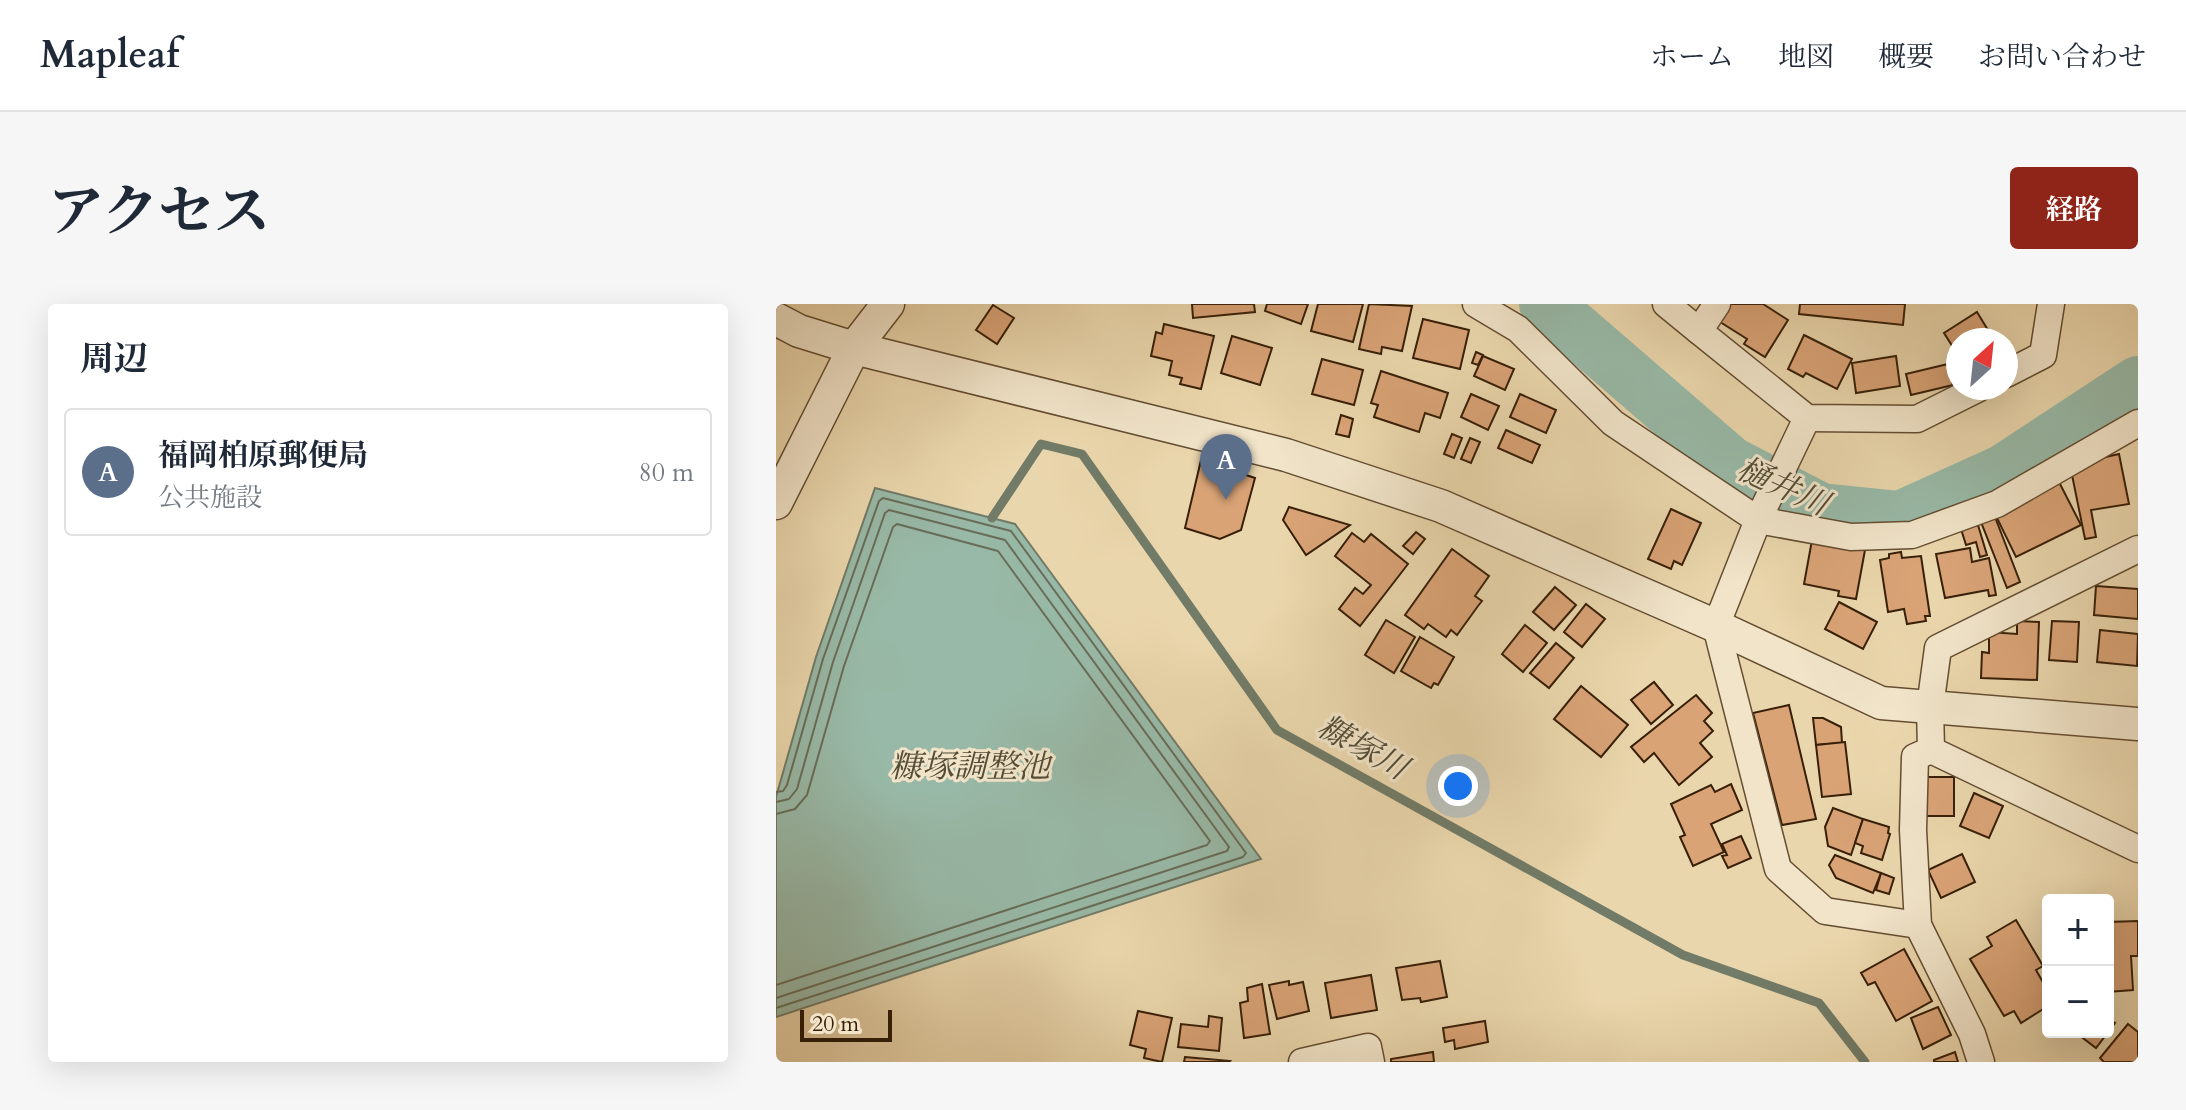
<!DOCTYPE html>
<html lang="ja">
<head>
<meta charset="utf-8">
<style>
	:root { --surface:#fff; --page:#f6f6f7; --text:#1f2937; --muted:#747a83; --line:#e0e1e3; --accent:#8f2418 }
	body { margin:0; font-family:Cardo,"Noto Serif JP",serif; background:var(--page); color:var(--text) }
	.controls { position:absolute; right:24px; bottom:24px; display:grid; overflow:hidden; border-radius:8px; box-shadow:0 8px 32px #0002 }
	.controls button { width:72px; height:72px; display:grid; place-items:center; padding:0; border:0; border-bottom:2px solid var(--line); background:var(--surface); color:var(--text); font:40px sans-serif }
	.compass { position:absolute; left:1170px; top:24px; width:72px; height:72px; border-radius:50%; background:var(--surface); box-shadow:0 8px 32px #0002; rotate:27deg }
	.scale { position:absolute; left:24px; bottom:20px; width:92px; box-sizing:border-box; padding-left:8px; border:4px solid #371f08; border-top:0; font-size:22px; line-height:28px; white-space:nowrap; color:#371f08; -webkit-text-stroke:6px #f1e4c9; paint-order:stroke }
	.you { position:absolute; left:682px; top:482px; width:28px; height:28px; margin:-20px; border:6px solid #fff; border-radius:50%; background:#1a73e8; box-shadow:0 0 0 12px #1a73e833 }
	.badge { display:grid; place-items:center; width:52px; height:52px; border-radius:50%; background:var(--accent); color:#fff; font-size:26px; font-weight:700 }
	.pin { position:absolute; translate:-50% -66px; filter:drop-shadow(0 2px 4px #0008) }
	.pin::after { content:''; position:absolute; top:42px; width:28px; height:24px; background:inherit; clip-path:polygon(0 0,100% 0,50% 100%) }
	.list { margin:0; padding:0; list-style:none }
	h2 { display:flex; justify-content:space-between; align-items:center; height:104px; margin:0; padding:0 32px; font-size:34px }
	h2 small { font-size:26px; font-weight:400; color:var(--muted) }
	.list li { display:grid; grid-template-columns:52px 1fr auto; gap:24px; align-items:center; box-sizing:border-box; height:128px; margin:0 16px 16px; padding:0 16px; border:2px solid var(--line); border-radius:8px }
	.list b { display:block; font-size:30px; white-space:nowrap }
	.list p { margin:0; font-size:26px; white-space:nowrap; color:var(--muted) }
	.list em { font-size:26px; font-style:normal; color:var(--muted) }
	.map { position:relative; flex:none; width:1362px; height:758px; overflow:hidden; border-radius:8px }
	header { display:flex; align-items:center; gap:48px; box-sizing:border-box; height:112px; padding:0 40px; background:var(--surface); border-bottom:2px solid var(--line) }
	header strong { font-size:38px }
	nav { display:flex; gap:44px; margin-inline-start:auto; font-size:28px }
	.intro { display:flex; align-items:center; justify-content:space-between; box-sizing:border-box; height:192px; padding:0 48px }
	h1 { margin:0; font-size:56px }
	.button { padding:20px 36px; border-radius:8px; background:var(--accent); color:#fff; font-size:28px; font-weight:700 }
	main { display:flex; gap:48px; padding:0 48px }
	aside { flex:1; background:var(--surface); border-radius:8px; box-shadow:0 8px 32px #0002 }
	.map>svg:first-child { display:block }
	.water { fill:#98b9a7; stroke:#717b67; stroke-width:2 }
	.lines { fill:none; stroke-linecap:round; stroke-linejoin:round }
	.shore { stroke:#686c58; stroke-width:2 }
	.stream { stroke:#717b67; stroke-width:9 }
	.river { stroke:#98b9a7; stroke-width:54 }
	.building { fill:#d9a376; stroke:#371f08; stroke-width:2 }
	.minor-casing { stroke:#644d31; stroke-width:29 }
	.tertiary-casing { stroke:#644d31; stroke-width:35 }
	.minor { stroke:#f1e4c9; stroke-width:26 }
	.tertiary { stroke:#f1e4c9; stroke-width:32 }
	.labels { text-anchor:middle; stroke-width:6; stroke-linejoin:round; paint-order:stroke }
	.water-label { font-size:32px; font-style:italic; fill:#544d38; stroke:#f1e4c9 }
</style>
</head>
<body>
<header>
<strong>Mapleaf</strong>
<nav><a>ホーム</a><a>地図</a><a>概要</a><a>お問い合わせ</a></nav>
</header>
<div class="intro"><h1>アクセス</h1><a class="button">経路</a></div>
<main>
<aside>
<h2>周辺<small></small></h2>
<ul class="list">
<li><span class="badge" style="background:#5c6f8a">A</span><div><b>福岡柏原郵便局</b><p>公共施設</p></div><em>80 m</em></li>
</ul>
</aside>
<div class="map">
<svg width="1362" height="758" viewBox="0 0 1362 758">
	<rect width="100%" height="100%" fill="#ead6ac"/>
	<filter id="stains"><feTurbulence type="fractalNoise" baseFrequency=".0025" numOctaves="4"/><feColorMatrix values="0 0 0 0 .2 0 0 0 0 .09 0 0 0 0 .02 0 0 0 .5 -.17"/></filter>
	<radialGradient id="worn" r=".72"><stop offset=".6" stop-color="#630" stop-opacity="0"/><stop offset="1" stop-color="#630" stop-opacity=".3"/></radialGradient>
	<polygon class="water" points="99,184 239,220 485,555 0,713 0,493 40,353"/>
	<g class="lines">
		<g class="shore">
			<polyline points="0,488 7,487 11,481 47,355 103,197 107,194 235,227 470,549 467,553 0,704"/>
			<polyline points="0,498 13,495 21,485 57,358 109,209 113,206 229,236 453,543 451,547 0,694"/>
			<polyline points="0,510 19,505 31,491 68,362 117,223 121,220 222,247 434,537 431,541 0,681"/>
		</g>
		<polyline class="stream" points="216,214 265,140 306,150 501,426 907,651 1043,699 1089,758"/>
		<polyline class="river" points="770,0 954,159 1045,206 1124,214 1228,167 1362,79"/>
	</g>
	<g class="building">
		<polygon points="416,0 478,0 479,8 417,14"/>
		<polygon points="491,0 532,0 525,20 489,7"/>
		<polygon points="542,0 587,0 577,38 535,27"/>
		<polygon points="593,0 636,2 626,47 606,43 605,50 583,45"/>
		<polygon points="952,0 987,0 1012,16 989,53 968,40 971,35 941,16"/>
		<polygon points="1024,0 1129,0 1127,21 1023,10"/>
		<polygon points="217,1 238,14 221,40 200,26"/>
		<polygon points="1201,8 1218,36 1182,36 1182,51 1168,29"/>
		<polygon points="647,15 693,26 684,65 637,54"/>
		<polygon points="388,20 438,32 425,85 404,80 406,74 393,71 396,57 375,52 380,28 386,30"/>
		<polygon points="1028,31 1076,55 1061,85 1030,69 1027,73 1012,65"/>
		<polygon points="456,32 496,44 484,81 445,69"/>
		<polygon points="700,48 707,51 702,61 696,59"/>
		<polygon points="707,52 738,65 729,86 698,72"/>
		<polygon points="1120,52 1124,82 1080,89 1076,59"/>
		<polygon points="546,55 587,66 578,101 536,90"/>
		<polygon points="1172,60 1177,81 1135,91 1130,70"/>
		<polygon points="605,67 672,89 664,114 649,109 643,128 598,113 602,101 595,99"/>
		<polygon points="695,90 723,102 712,126 685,113"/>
		<polygon points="744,90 780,106 770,129 734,113"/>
		<polygon points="565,111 577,115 573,133 560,130"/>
		<polygon points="730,126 764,141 756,159 722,144"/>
		<polygon points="676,130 686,134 678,154 668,150"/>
		<polygon points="694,134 704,138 695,159 685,155"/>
		<polygon points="1343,150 1353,200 1315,206 1320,233 1309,235 1294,161"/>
		<polygon points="425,156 479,174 465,226 444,235 409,224"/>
		<polygon points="1283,178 1305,221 1240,253 1219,210"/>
		<polygon points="513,203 574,221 530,251 507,216"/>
		<polygon points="895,205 925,219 906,261 898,257 895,265 872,255"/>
		<polygon points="1219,213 1244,278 1231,284 1205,218"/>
		<polygon points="1202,221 1211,251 1204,253 1200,238 1190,241 1185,225"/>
		<polygon points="640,228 649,235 637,250 627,242"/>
		<polygon points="576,229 588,238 595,230 632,260 584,322 563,305 579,284 587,290 595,281 559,252"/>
		<polygon points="1036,236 1089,246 1080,295 1062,292 1063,287 1028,280"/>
		<polygon points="1194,244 1196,258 1213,254 1220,291 1213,292 1212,286 1169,294 1160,250"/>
		<polygon points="676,245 713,272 699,292 706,297 702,302 681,331 675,326 670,333 652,320 648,325 629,311"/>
		<polygon points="1125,248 1126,254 1145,252 1154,312 1149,312 1150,317 1131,320 1128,305 1112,308 1104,256 1113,254 1113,250"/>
		<polygon points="1320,282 1362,285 1362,315 1318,311"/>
		<polygon points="779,283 800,301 778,326 757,308"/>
		<polygon points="1063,298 1101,318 1087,345 1049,325"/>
		<polygon points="810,300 829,315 806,343 788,328"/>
		<polygon points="610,316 639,333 618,369 589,351"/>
		<polygon points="1241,317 1263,318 1261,376 1205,374 1206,348 1213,349 1213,328 1241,330"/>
		<polygon points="1276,317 1303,318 1301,358 1273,356"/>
		<polygon points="749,321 771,339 747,368 726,350"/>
		<polygon points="1324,326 1362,330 1361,362 1321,358"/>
		<polygon points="644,333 678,353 662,381 658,379 655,384 625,367"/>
		<polygon points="780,339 798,354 773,384 754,369"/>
		<polygon points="878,378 897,401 875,420 855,396"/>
		<polygon points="805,382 852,421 825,453 778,415"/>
		<polygon points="920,391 936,409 928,417 937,427 924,439 936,453 903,481 878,449 868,458 855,443"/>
		<polygon points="1013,401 1040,515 1006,521 977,409"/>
		<polygon points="1037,414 1047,414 1065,423 1066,439 1040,441"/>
		<polygon points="1069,438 1075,490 1046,493 1040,441"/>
		<rect x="1147" y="473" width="31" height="39"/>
		<polygon points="955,480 966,506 935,520 948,548 917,562 904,533 909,531 895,500 935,481 939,488"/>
		<polygon points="1198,489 1227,502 1213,534 1184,522"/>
		<polygon points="1057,504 1087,515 1075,551 1052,542 1049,523"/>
		<polygon points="1087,515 1113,523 1112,529 1114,530 1106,556 1085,549 1087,542 1079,539"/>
		<polygon points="965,532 975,554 952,564 946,552 951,551 946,540"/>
		<polygon points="1186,550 1199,578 1165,594 1152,566"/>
		<polygon points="1059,551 1105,569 1097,589 1060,574 1053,561"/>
		<polygon points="1105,569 1118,574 1113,590 1100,586"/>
		<polygon points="1240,616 1267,662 1260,666 1272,687 1272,702 1245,719 1238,707 1228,712 1194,655 1216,642 1211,633"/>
		<polygon points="1362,617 1362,652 1355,652 1357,686 1332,688 1332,618"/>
		<polygon points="1128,645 1156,697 1120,717 1099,678 1092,681 1085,669"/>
		<polygon points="664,657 671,693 645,698 644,694 626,696 620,664"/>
		<polygon points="595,671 601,706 555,714 549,679"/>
		<polygon points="513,677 513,681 527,678 533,707 501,715 493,681"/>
		<polygon points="486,680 494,730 468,734 464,699 472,697 471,684"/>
		<polygon points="1162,703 1175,731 1147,745 1135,714"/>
		<polygon points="362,707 396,714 386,758 368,754 370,745 354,741"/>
		<polygon points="433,712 446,714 443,747 402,743 405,720 432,723"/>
		<polygon points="1332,714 1339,719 1320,744 1299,728 1332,728"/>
		<polygon points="709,717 712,738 679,745 678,736 669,738 667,724"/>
		<polygon points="1352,720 1362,728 1362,758 1328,758 1324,754"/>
		<polygon points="657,748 658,758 615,758 615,755"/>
		<polygon points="1179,748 1182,758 1158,758 1158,756"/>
		<polygon points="409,753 454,757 453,758 408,758"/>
	</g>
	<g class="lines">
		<defs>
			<g id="minor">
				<polyline points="700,0 742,25 837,119 982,216 940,322 1002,565 1049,607 1142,621"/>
				<polyline points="890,0 923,27"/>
				<polyline points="941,0 923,27 1031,114 1141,115 1203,84"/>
				<polyline points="1230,70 1267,51 1275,0"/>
				<polyline points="1031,114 982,216 1075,233 1136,231 1221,200 1362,119"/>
				<polyline points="1362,245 1162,344 1154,403 1155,446 1362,545"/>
				<polyline points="1155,446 1139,453 1137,526 1142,621 1196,730 1205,758"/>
				<polyline points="526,758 592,743 595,758"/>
			</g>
			<g id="tertiary">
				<polyline points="0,15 23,27 78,44 510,151 665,202 940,322 1105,399 1362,420"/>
				<polyline points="0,199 78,44 112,0"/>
			</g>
		</defs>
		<use href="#minor" class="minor-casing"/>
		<use href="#tertiary" class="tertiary-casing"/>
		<use href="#minor" class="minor"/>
		<use href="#tertiary" class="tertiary"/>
	</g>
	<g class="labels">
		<g class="water-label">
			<text transform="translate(1007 182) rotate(24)" y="11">樋井川</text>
			<text transform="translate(587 443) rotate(29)" y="11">糠塚川</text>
			<text x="194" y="473">糠塚調整池</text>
		</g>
	</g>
	<rect width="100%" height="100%" filter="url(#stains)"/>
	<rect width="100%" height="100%" fill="url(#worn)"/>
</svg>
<div class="controls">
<button>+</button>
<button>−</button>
</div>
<svg class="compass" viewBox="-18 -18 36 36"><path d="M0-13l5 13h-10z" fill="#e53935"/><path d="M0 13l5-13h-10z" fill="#747a83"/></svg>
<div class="scale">20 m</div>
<div class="you"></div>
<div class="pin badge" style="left:450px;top:196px;background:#5c6f8a">A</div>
</div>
</main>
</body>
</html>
